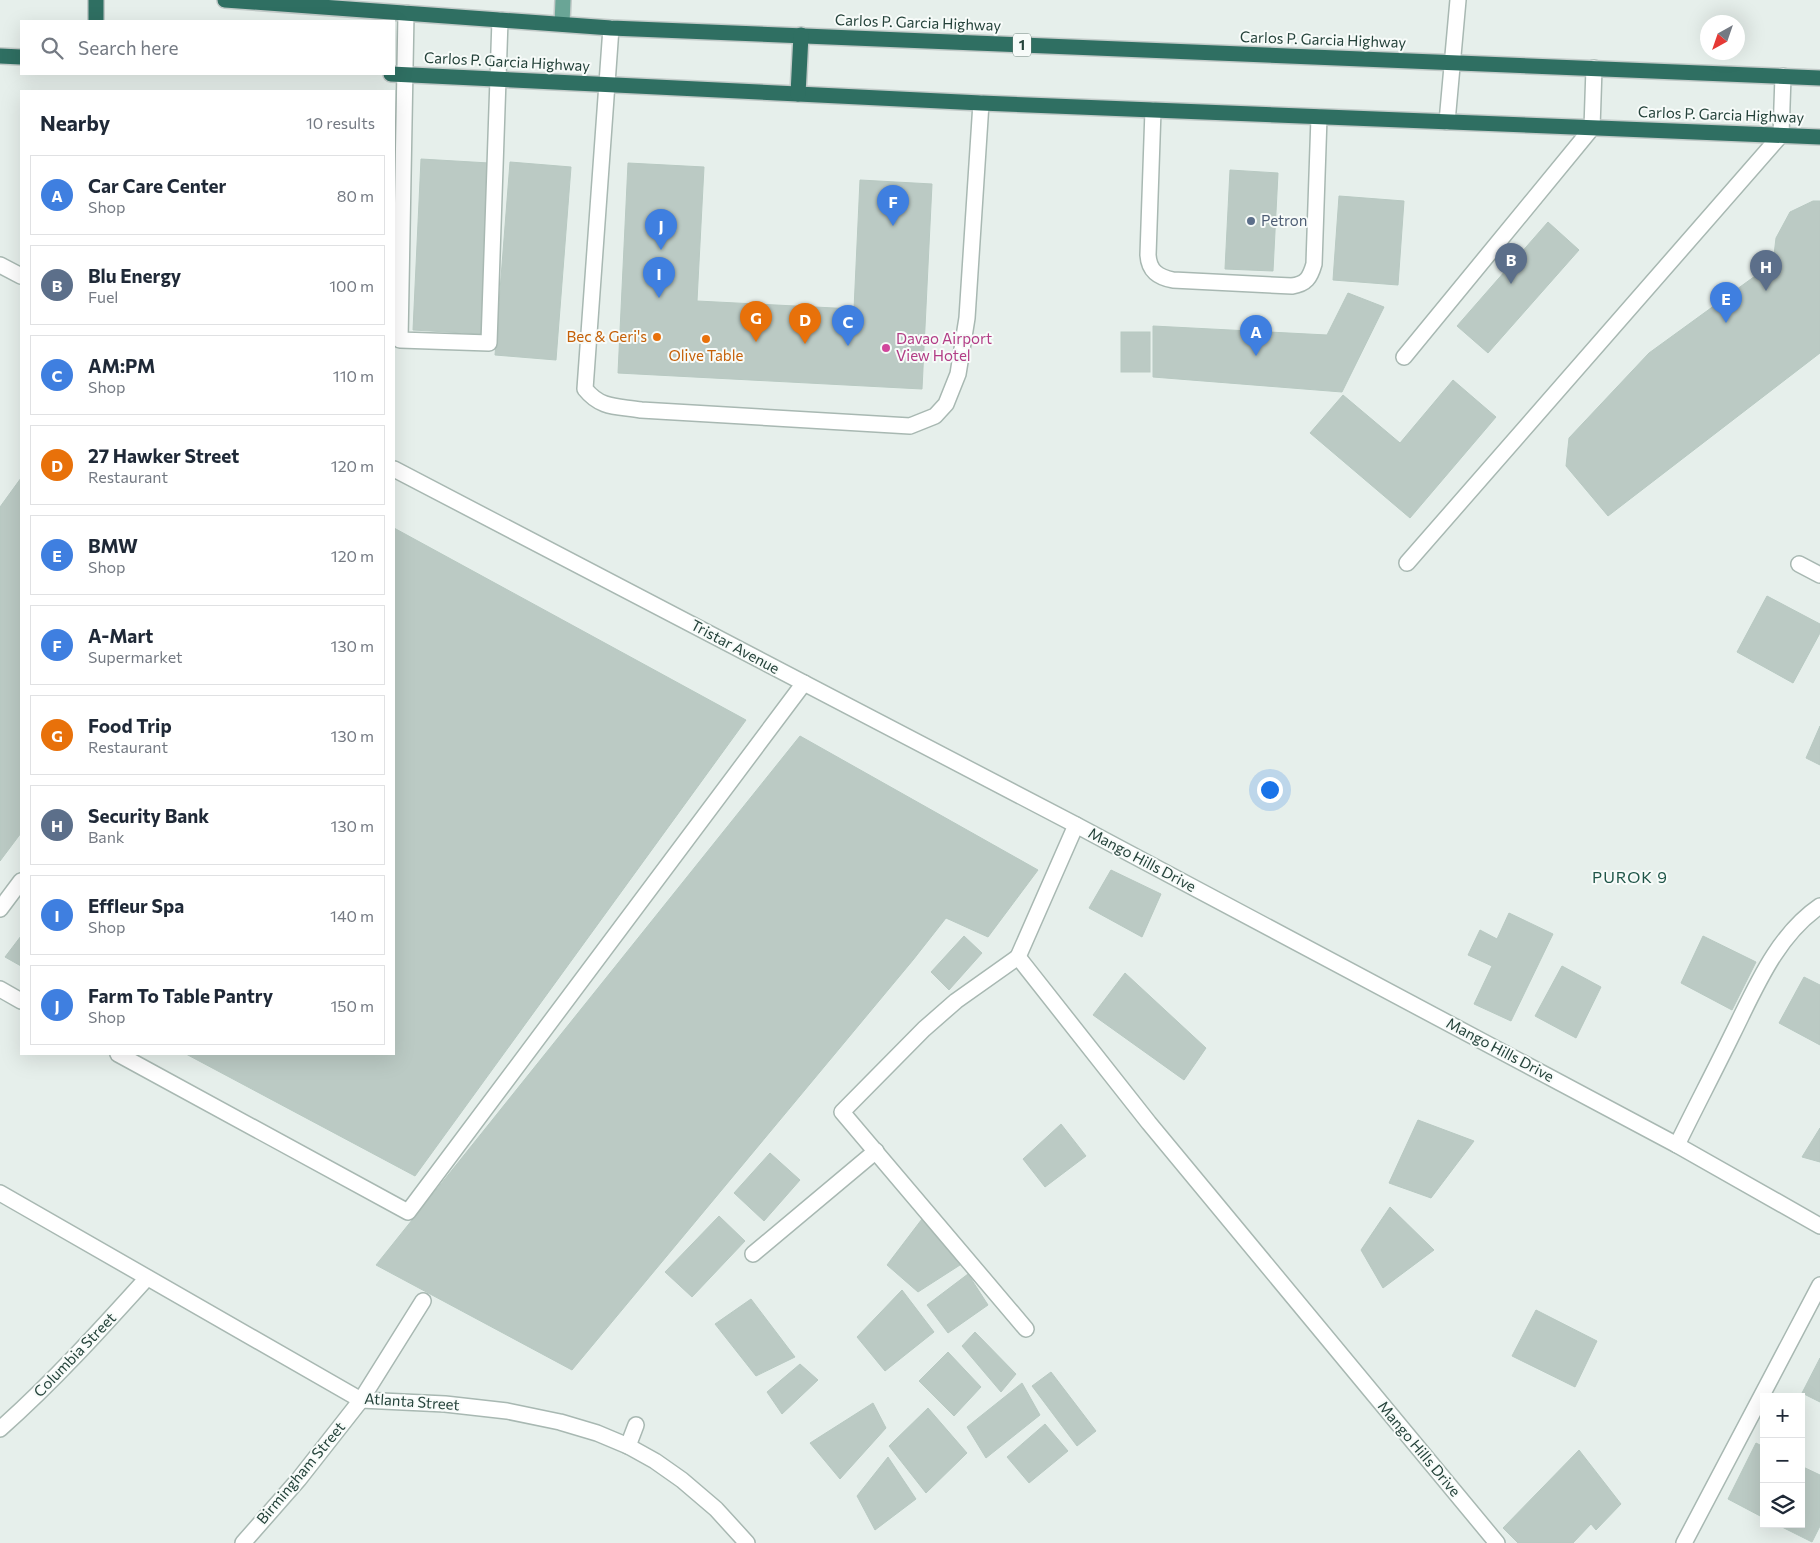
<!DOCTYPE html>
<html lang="en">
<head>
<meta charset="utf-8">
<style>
	:root { --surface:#fff; --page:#f2f2f3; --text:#1f2937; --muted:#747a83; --line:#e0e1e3; --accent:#ea580c }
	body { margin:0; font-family:Commissioner,sans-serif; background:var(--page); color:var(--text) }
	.controls { position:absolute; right:15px; bottom:15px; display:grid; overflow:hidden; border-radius:0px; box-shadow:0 5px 20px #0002 }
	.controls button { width:45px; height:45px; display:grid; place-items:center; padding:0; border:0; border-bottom:1px solid var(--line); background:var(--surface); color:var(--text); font:25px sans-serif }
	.compass { position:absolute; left:1700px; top:15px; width:45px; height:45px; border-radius:50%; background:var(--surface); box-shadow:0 5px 20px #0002; rotate:220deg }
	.you { position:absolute; left:1269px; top:789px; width:18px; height:18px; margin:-12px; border:4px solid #fff; border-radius:50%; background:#1a73e8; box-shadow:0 0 0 8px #1a73e833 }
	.badge { display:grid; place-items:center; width:32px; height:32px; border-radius:50%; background:var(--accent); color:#fff; font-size:16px; font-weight:700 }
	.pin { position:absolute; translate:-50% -41px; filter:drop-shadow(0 1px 2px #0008) }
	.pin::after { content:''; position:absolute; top:26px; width:18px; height:15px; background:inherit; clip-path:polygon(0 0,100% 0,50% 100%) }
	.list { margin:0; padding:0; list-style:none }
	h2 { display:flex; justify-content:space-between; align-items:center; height:65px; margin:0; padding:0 20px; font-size:21px }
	h2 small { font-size:16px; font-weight:400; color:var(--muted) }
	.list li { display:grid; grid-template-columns:32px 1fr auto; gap:15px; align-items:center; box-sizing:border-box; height:80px; margin:0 10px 10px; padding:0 10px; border:1px solid var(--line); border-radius:0px }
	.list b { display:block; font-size:19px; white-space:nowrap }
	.list p { margin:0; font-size:16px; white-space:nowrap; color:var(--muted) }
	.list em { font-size:16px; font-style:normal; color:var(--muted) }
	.icon { flex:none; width:28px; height:28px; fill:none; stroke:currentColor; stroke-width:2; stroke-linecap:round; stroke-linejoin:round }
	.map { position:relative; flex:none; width:1820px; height:1543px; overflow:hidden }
	.search { position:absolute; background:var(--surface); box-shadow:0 5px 20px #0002; left:20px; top:20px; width:375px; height:55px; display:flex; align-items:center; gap:12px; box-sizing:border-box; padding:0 18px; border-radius:0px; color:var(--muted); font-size:19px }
	.panel { position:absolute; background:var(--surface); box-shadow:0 5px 20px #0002; left:20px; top:90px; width:375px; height:965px; border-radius:0px }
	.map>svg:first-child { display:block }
	.building { fill:#bbcac4; stroke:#b8c9c2 }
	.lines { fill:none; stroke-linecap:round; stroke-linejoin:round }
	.minor-casing { stroke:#a8b8b2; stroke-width:18 }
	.major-casing { stroke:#c2cac8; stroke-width:18 }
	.highway-casing { stroke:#c2cac8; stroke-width:18 }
	.minor { stroke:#fff; stroke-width:15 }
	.major { stroke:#6aa596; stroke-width:15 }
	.highway { stroke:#2f6f62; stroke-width:15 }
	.service-dot { fill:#5c6f8a; stroke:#f7fbf9; stroke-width:2 }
	.food-dot { fill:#e8710a; stroke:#f7fbf9; stroke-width:2 }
	.hotel-dot { fill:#d1479c; stroke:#f7fbf9; stroke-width:2 }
	.labels { text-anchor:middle; stroke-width:4; stroke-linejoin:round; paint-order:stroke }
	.shield { fill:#f7fbf9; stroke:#637a73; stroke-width:1 }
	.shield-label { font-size:14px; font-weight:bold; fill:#24423a }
	.street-label { font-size:15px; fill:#24423a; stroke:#f7fbf9 }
	.service-label { font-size:15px; fill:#4e5e75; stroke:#f7fbf9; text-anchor:start }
	.food-label { font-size:15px; fill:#c56008; stroke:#f7fbf9; text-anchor:end }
	.hotel-label { font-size:15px; fill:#b23c85; stroke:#f7fbf9; text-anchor:start }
	.neighbourhood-label { font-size:16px; letter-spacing:1px; fill:#1f5548; stroke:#f7fbf9 }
</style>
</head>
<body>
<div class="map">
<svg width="1820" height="1543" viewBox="0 0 1820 1543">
	<rect width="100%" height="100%" fill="#e6efeb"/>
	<g class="building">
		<polygon points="421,159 489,163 481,334 413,330"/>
		<polygon points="510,162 571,167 556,360 495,355"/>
		<polygon points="628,163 704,167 697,301 854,309 860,180 932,184 922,389 618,373"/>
		<polygon points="1230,170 1278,173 1273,271 1225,269"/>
		<polygon points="1339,196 1404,201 1398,285 1333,280"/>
		<polygon points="1813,201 1820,201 1820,353 1608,516 1566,466 1569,438 1649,353 1773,263 1776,238 1790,212"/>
		<polygon points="1548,222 1579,250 1488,353 1457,326"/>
		<polygon points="1348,293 1384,307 1342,392 1153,377 1153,326 1327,335"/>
		<rect x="1121" y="332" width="29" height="40"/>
		<polygon points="1453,380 1496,417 1410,518 1310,433 1343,395 1400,443"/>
		<polygon points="21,478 21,833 0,861 0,507"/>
		<polygon points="394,528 746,720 415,1176 186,1054 394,1054"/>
		<polygon points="1767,596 1820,624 1820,633 1793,683 1737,652"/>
		<polygon points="1820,726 1820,765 1806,758"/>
		<polygon points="800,736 1038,870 988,937 946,918 913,960 572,1370 376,1265"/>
		<polygon points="1111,870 1161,894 1142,937 1089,908"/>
		<polygon points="1509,913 1553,934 1511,1021 1474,1004 1492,966 1468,955 1480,930 1497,939"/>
		<polygon points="21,936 21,966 5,957"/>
		<polygon points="964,936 982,953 949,990 931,972"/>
		<polygon points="1703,936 1756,962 1732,1010 1681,983"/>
		<polygon points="1562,966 1601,987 1576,1038 1535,1016"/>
		<polygon points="1125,973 1206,1048 1184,1080 1093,1015"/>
		<polygon points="1804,977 1820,985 1820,1045 1779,1023"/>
		<polygon points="1418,1120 1474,1141 1431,1198 1389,1183"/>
		<polygon points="1061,1124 1086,1156 1045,1187 1023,1159"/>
		<polygon points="1820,1128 1820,1162 1802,1157"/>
		<polygon points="770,1153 800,1180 764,1221 734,1193"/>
		<polygon points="1390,1207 1434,1250 1383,1288 1361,1250"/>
		<polygon points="719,1216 745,1241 692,1297 665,1272"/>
		<polygon points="922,1219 960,1265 918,1292 887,1265"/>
		<polygon points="968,1274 988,1305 948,1333 927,1305"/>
		<polygon points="902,1290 934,1332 885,1371 857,1337"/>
		<polygon points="751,1299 795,1357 756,1376 715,1324"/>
		<polygon points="1536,1310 1597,1341 1575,1387 1512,1356"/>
		<polygon points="975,1332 1016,1374 1001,1392 962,1346"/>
		<polygon points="948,1352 981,1387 954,1416 919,1381"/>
		<polygon points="1820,1358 1820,1402 1802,1393"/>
		<polygon points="800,1364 818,1380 782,1414 767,1392"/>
		<polygon points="1051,1372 1096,1431 1077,1446 1032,1386"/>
		<polygon points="1022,1383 1040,1415 986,1458 967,1427"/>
		<polygon points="873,1403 886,1428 840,1479 810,1443"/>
		<polygon points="928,1408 967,1453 926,1493 889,1446"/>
		<polygon points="1045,1424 1068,1451 1029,1483 1007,1457"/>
		<polygon points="1756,1443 1764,1447 1764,1518 1728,1499"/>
		<polygon points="1579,1450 1621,1504 1596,1530 1591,1524 1573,1543 1518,1543 1503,1528"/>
		<polygon points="888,1457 916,1499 875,1530 857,1496"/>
		<polygon points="1801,1466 1820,1475 1820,1526 1812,1542 1776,1524 1801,1524"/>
	</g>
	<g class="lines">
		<defs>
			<g id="minor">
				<polyline points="406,13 400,340 489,343 500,20"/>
				<path d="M 611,28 L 585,389 C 601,409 617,406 641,410 L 910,426 L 935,416 L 946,404 L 958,374 L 967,318 L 981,103"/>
				<path d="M 1153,110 L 1148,255 C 1149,271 1158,277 1173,280 L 1292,286 C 1306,284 1310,278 1314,264 L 1319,117"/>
				<polyline points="1447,122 1458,0"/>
				<polyline points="0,265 21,276"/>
				<polyline points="1404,357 1592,128 1594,68"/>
				<polyline points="394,469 1076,825 1677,1145 1820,1226"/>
				<polyline points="1407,563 1781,135 1783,76"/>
				<polyline points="1799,564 1820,575"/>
				<polyline points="0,909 21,881"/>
				<polyline points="1018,957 1149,1123 1497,1543"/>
				<polyline points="1018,957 956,1001 924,1029 842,1112 1026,1329"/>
				<polyline points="1018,957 1076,825"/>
				<polyline points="0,989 21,1001"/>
				<polyline points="118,1054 408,1212 804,683"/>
				<path d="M 1677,1145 C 1695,1108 1714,1072 1732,1035 C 1755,989 1776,936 1820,906"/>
				<polyline points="0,1193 361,1400 445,1404 507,1411 560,1422 597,1433 628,1446 655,1461 682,1480 716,1509 747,1543"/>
				<polyline points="753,1254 876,1151"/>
				<path d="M 0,1429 C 53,1382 100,1330 147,1278"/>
				<polyline points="628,1446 636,1425"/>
				<polyline points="243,1543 299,1479 361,1400 423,1301"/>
				<polyline points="1684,1543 1820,1285"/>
			</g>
			<polyline id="major" points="562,24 563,0"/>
			<g id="highway">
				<polyline points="225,0 611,28 1820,78"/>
				<polyline points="96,21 96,0"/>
				<polyline points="0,56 21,57"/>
				<polyline points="391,74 981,103 1820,137"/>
				<polyline points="798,94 801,35"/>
			</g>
		</defs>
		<use href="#minor" class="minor-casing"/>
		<use href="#major" class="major-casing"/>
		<use href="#highway" class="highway-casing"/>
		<use href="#minor" class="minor"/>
		<use href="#major" class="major"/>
		<use href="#highway" class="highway"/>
	</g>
	<circle class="service-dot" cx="1251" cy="221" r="5"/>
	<g class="food-dot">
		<circle cx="657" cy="337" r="5"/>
		<circle cx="706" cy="339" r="5"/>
	</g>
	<circle class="hotel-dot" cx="886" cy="348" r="5"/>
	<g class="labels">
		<rect class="shield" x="1013" y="33.5" width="18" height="23" rx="4"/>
		<g class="shield-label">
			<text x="1022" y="50">1</text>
		</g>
		<g class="street-label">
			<text transform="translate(918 23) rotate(2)" y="5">Carlos P. Garcia Highway</text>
			<text transform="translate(1323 40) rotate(2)" y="5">Carlos P. Garcia Highway</text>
			<text transform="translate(507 62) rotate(3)" y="5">Carlos P. Garcia Highway</text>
			<text transform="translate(1721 115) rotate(2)" y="5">Carlos P. Garcia Highway</text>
			<text transform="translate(735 647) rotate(28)" y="5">Tristar Avenue</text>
			<text transform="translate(1142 860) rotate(28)" y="5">Mango Hills Drive</text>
			<text transform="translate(1500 1050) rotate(28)" y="5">Mango Hills Drive</text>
			<text transform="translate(75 1355) rotate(-46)" y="5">Columbia Street</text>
			<text transform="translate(412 1402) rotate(4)" y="5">Atlanta Street</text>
			<text transform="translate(1419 1449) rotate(50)" y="5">Mango Hills Drive</text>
			<text transform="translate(301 1473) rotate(-50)" y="5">Birmingham Street</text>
		</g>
		<g class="service-label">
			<text x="1261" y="226">Petron</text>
		</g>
		<g class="food-label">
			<text x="647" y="342">Bec &amp; Geri's</text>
			<text x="706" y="361" text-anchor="middle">Olive Table</text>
		</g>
		<g class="hotel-label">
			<text x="896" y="344">Davao Airport<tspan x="896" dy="17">View Hotel</tspan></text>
		</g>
		<g class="neighbourhood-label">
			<text x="1630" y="883">PUROK 9</text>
		</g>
	</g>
</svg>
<div class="controls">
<button>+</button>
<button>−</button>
<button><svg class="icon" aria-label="layers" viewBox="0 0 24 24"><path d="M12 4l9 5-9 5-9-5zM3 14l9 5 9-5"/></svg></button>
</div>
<svg class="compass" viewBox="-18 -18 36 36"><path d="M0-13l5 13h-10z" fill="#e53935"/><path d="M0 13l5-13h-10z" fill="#747a83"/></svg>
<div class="you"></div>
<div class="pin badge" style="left:1256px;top:356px;background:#3f7fe0">A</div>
<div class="pin badge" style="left:1511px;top:284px;background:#5c6f8a">B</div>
<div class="pin badge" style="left:848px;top:346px;background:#3f7fe0">C</div>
<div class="pin badge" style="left:805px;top:344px;background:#e8710a">D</div>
<div class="pin badge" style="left:1726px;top:323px;background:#3f7fe0">E</div>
<div class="pin badge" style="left:893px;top:226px;background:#3f7fe0">F</div>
<div class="pin badge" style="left:756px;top:342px;background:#e8710a">G</div>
<div class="pin badge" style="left:1766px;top:291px;background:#5c6f8a">H</div>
<div class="pin badge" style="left:659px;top:298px;background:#3f7fe0">I</div>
<div class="pin badge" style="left:661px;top:250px;background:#3f7fe0">J</div>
<div class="search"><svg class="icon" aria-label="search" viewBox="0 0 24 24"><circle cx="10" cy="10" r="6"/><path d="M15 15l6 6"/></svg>Search here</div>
<section class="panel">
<h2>Nearby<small>10 results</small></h2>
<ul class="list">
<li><span class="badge" style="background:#3f7fe0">A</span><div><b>Car Care Center</b><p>Shop</p></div><em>80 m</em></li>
<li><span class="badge" style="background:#5c6f8a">B</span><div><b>Blu Energy</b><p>Fuel</p></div><em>100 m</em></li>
<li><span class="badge" style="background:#3f7fe0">C</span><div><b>AM:PM</b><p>Shop</p></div><em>110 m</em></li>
<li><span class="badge" style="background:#e8710a">D</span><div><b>27 Hawker Street</b><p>Restaurant</p></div><em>120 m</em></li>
<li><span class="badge" style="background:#3f7fe0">E</span><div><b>BMW</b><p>Shop</p></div><em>120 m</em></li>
<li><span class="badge" style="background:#3f7fe0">F</span><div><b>A-Mart</b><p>Supermarket</p></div><em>130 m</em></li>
<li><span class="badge" style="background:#e8710a">G</span><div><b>Food Trip</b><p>Restaurant</p></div><em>130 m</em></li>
<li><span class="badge" style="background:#5c6f8a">H</span><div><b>Security Bank</b><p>Bank</p></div><em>130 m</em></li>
<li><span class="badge" style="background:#3f7fe0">I</span><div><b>Effleur Spa</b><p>Shop</p></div><em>140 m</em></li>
<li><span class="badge" style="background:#3f7fe0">J</span><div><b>Farm To Table Pantry</b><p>Shop</p></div><em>150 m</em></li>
</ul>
</section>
</div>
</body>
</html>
